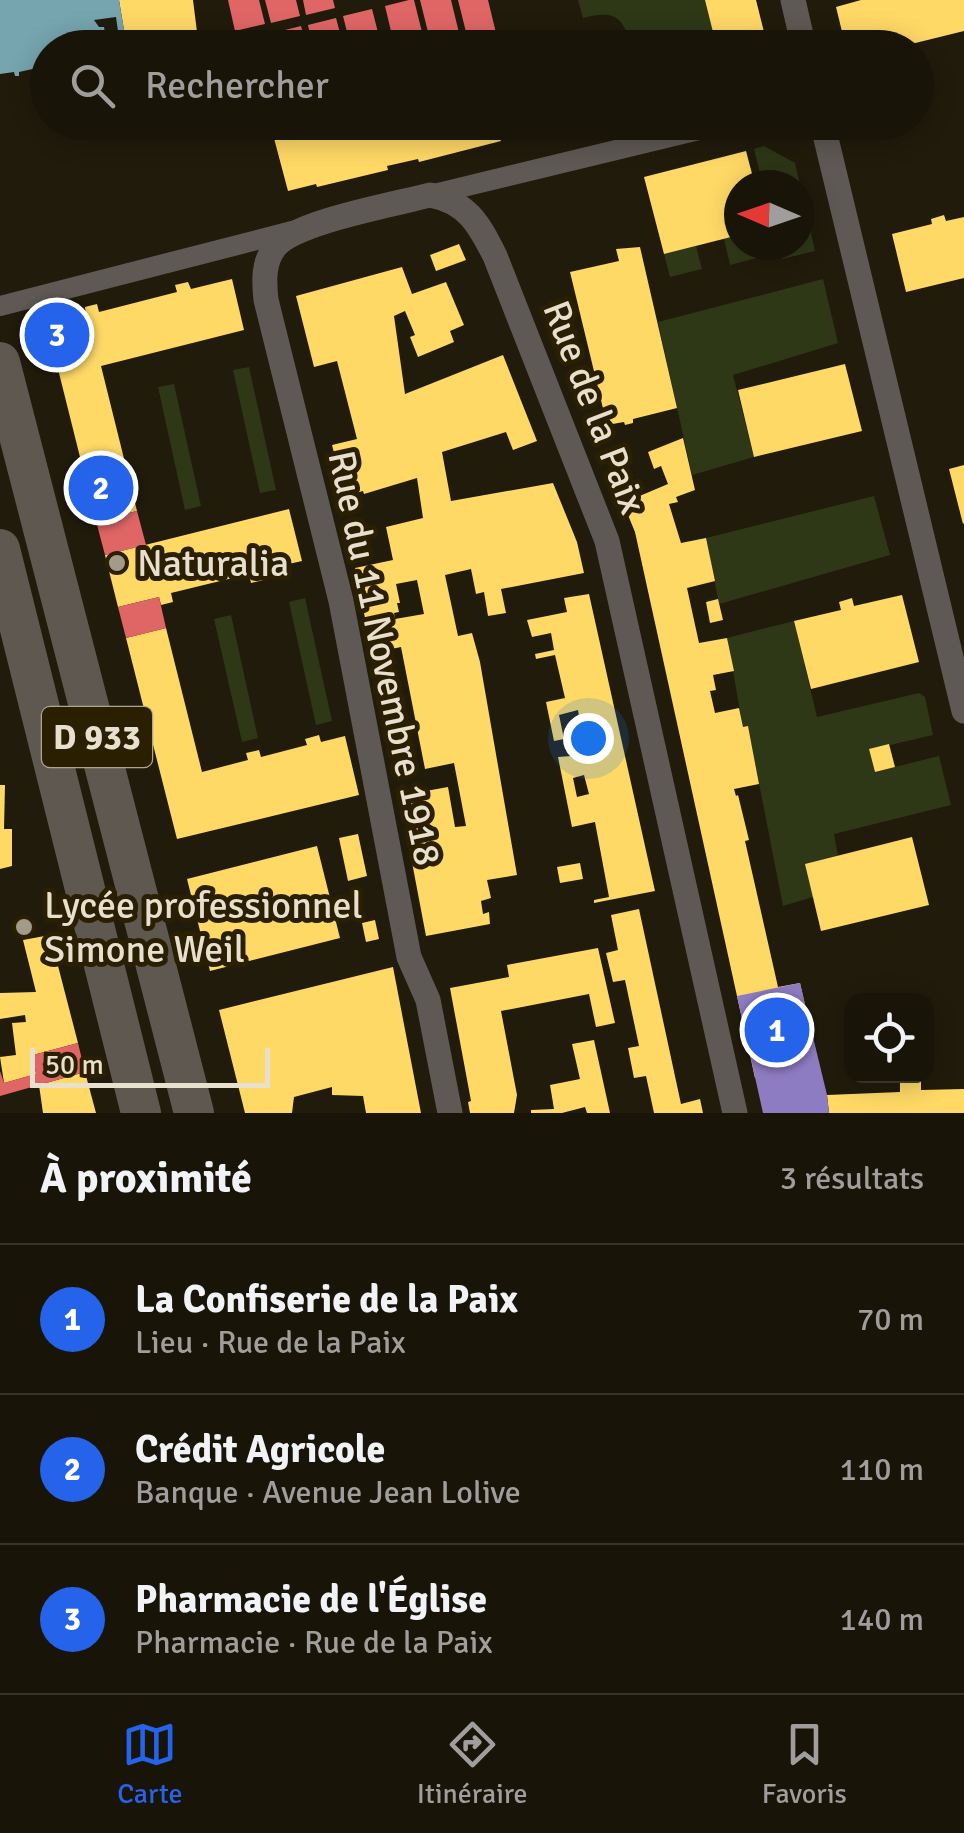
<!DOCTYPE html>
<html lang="fr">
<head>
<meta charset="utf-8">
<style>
	:root { --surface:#191408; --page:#221d12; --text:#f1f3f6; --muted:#9f9e9c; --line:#373329; --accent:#2563eb }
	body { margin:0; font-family:Signika,sans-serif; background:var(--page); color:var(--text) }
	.controls { position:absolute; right:30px; bottom:30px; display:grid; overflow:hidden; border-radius:20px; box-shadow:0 5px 25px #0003 }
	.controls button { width:90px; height:90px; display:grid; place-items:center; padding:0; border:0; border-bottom:2px solid var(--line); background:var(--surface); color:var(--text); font:50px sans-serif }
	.compass { position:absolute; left:724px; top:170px; width:90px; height:90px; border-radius:50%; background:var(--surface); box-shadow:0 5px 25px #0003; rotate:272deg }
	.scale { position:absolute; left:30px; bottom:25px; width:240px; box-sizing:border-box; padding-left:10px; border:5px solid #e8e0cf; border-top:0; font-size:28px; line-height:35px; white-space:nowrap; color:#e8e0cf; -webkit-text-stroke:8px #2b1f01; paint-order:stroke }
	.you { position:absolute; left:588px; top:738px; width:35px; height:35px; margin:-25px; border:8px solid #fff; border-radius:50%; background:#1a73e8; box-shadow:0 0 0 15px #1a73e833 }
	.badge { display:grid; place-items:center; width:65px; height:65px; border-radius:50%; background:var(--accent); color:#fff; font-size:32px; font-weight:700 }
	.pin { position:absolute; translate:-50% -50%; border:5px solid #fff; box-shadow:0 2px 10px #0006 }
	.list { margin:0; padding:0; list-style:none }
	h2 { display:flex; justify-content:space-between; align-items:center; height:130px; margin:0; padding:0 40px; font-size:42px }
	h2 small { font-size:32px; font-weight:400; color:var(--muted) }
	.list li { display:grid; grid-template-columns:65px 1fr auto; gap:30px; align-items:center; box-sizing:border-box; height:150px; padding:0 40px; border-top:2px solid var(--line) }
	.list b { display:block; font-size:38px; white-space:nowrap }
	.list p { margin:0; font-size:32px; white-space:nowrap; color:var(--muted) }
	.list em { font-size:32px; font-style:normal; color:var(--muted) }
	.icon { flex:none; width:55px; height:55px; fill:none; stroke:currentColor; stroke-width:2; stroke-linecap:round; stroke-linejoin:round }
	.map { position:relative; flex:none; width:964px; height:1113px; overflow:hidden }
	.search { position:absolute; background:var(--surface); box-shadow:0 5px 25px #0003; left:30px; right:30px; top:30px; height:110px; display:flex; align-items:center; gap:25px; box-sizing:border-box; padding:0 35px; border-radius:55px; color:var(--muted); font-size:38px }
	.sheet { height:580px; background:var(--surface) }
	nav { display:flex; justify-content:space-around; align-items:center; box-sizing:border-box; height:140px; border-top:2px solid var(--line); background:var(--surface); font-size:28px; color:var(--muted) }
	nav a { display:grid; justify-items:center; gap:5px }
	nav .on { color:var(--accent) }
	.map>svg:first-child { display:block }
	.green { fill:#2e3817 }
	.homes { fill:#ffd966; fill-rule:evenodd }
	.shops { fill:#e06666 }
	.offices { fill:#8e7cc3 }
	.public { fill:#76a5af }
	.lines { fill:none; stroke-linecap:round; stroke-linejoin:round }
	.pedestrian { stroke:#5e5954; stroke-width:20 }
	.minor { stroke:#5e5954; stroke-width:25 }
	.primary { stroke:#5f5850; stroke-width:40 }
	.poi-dot { fill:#a29b8a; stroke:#2b1f01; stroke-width:4 }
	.labels { text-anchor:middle; stroke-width:10; stroke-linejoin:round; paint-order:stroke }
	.shield { fill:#2b1f01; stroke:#afa691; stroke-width:2.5 }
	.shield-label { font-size:35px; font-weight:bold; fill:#e8e0cf }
	.street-label { font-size:38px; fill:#e8e0cf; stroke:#2b1f01 }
	.poi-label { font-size:38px; fill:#e8e0cf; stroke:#2b1f01; text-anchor:start }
</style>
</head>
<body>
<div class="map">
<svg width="964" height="1113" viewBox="0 0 964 1113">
	<rect width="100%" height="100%" fill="#211b0b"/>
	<g class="green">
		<path d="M 578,0 L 706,0 L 717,47 L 703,47 L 700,41 L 671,47 L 632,47 C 622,16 616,10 583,18 Z"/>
		<polygon points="764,146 795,163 815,251 782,259 779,245 799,245 799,185 763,185 754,149"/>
		<polygon points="739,235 739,245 770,245 772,254 730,265 724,239"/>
		<polygon points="696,246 702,269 670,277 664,254"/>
		<polygon points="823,279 838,343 733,375 754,457 692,475 658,322"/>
		<polygon points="249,367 276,490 260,493 233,370"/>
		<polygon points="174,384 201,506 185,510 158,387"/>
		<polygon points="874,496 890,555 719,604 706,538"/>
		<polygon points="305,598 332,721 316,725 289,602"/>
		<polygon points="231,615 258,738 242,742 214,619"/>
		<polygon points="794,621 817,717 919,693 925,697 933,735 869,750 875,772 939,756 951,805 834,834 838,856 813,897 783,906 748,727 743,727 727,638"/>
	</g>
	<g class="homes">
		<polygon points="119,0 193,0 199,48 120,48 118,31 124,30"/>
		<polygon points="705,0 756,0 768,48 717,48"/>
		<polygon points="861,0 964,0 964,31 895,48 846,48 836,7"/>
		<polygon points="287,122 568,122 568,124 500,138 501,141 419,162 418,159 387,166 388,170 317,187 316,184 288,191 271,127"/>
		<polygon points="746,151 755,185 739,185 739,235 664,254 644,177"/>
		<polygon points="944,215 946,221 964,217 964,278 906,292 892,234 932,224 931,219"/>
		<polygon points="459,244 466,260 436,271 430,255"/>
		<polygon points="640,247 677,408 633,419 633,423 625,425 624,422 607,425 570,272 619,261 616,249"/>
		<path d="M 402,267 L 412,294 L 446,282 L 464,325 L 450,331 L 454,342 L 418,357 L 410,337 L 415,335 L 405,311 L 394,316 L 405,394 L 503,355 L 537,441 L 513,450 L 506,432 L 442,452 L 451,501 L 553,483 L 577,542 L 584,573 L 501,589 L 506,613 L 488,616 L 484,592 L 476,594 L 471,569 L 445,575 L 458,636 L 472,633 L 480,662 L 517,875 L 487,880 L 491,898 L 481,901 L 483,914 L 489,912 L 490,924 L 426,936 L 407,836 L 417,835 L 409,794 L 448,787 L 455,827 L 466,826 L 454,763 L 425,769 L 401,647 L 372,653 L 355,568 L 393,560 L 386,527 L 423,518 L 417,478 L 364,494 L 363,491 L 345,496 L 332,445 L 357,439 L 337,361 L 314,367 L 296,296 ZM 417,580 L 424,614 L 395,619 L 394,613 L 399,612 L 397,603 L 400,603 L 396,584 Z"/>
		<polygon points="232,279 244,330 101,366 137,511 96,521 47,325 86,315 85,307 97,304 99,312 177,292 175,285 188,282 191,289"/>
		<polygon points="845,364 862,431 754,457 738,390"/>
		<polygon points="683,438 695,490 676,497 678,502 669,504 681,543 706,538 715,581 687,588 699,643 727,638 734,671 713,675 716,690 710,691 715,713 739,708 743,727 748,726 759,784 734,789 736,796 738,795 749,840 745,841 778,987 800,983 818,1063 755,1078 635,532 623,503 668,484 661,466 654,469 648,452"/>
		<polygon points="964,465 964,523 963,524 949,469"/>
		<polygon points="289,509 302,561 262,570 264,580 251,583 249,574 171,593 173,602 161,605 159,597 118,607 105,555"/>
		<path d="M 589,594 L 655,891 L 594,903 L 594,900 L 609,897 L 595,822 L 572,827 L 558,757 L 585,755 L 578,710 L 559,715 L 564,739 L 554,741 L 546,702 L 565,698 L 555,655 L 536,659 L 535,654 L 554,650 L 551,633 L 532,637 L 527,620 L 567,612 L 564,598 ZM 584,775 L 589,794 L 577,797 L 573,778 Z"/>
		<polygon points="902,595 919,662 811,689 794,621 841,610 839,602 852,598 854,606"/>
		<polygon points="718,599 723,620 710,623 706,602"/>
		<polygon points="166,628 202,772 248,760 246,753 259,750 261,757 307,745 305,739 319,735 321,742 345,736 359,795 177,839 126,638"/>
		<polygon points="889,744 895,767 875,772 869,749"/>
		<polygon points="0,785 5,785 4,829 12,829 12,866 0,869"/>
		<polygon points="358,834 367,876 348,881 339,838"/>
		<polygon points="912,837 929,905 821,931 805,864"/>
		<polygon points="317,846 340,938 210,971 187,879"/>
		<polygon points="580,863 583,879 560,883 557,867"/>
		<polygon points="639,909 681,1104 700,1099 703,1113 654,1113 646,1076 634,1078 628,1048 639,1046 625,980 613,982 606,953 618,950 611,915"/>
		<polygon points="375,920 379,939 366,942 362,923"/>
		<polygon points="50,935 78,1043 33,1055 36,1074 4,1083 0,1057 16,1055 12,1023 26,1022 25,1015 0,1019 0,993 36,992 23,940"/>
		<polygon points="598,948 615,1023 596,1027 589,994 501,1011 517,1095 514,1113 470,1113 468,1102 471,1101 450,988 509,977 507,965"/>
		<polygon points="393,967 421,1113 366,1113 363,1096 332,1095 332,1087 294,1097 292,1113 245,1113 219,1010"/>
		<polygon points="594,1040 610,1113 587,1113 585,1107 562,1113 531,1113 531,1110 554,1109 550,1085 580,1079 572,1044"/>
		<polygon points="85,1072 96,1113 43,1113 39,1085"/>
		<polygon points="917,1077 921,1081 921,1090 964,1089 964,1113 829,1113 827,1095 900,1092 900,1082 904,1078"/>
	</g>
	<g class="shops">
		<polygon points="228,0 259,0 265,24 235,31"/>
		<polygon points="265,0 296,0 300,16 271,23"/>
		<polygon points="303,0 333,0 335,8 306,15"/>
		<polygon points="409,0 414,0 426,48 395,48 385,6"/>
		<polygon points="420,0 451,0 462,45 432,48"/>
		<polygon points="458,0 488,0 497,37 469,44"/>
		<polygon points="372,9 382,48 351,48 343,16"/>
		<polygon points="336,18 344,48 313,48 308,25"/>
		<polygon points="301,26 307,48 276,48 273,33"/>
		<polygon points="266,34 270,48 239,48 237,41"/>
		<polygon points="137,511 146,545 105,555 96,521"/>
		<polygon points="159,597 166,628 126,638 118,607"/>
		<polygon points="78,1043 85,1072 0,1096 0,1071 4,1083 36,1074 33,1055"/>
	</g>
	<polygon class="offices" points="800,983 827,1095 829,1113 763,1113 737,996"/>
	<polygon class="public" points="0,0 119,0 124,30 118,31 116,17 94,20 99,27 104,27 105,33 99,34 102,48 48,48 48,67 41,68 41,72 38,73 37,68 19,72 19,76 15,76 14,72 0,74"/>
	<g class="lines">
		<g class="pedestrian">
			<polyline points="430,195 732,122"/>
			<polyline points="0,306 292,231"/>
		</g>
		<g class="minor">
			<polyline points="793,0 804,48"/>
			<polyline points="822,122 964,711"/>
			<path d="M 450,1113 L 428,1000 L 409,957 L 341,601 L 266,300 C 264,282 263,262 275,247 C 294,222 396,204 430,195 C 467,202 479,224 495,256 L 607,541 L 735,1113"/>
		</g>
		<g class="primary">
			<polyline points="0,362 194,1113"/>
			<polyline points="0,549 141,1113"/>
		</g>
	</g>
	<g class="poi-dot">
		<circle cx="117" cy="563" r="10"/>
		<circle cx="24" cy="927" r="10"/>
	</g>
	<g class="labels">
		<rect class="shield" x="42" y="707" width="110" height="60" rx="8"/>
		<g class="shield-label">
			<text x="97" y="749">D 933</text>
		</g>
		<g class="street-label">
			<text transform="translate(595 407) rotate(69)" y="13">Rue de la Paix</text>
			<text transform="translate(385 658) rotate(78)" y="13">Rue du 11 Novembre 1918</text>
		</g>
		<g class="poi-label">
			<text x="137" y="576">Naturalia</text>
			<text x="44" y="918">Lycée professionnel<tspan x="44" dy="44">Simone Weil</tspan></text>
		</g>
	</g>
</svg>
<div class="controls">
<button><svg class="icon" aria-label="locate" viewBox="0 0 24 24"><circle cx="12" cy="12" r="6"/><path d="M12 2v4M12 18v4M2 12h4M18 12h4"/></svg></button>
</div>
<svg class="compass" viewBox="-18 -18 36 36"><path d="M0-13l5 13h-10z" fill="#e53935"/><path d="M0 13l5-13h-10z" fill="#9f9e9c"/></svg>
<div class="scale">50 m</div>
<div class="you"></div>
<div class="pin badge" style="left:777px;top:1030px">1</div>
<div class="pin badge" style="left:101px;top:488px">2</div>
<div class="pin badge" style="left:57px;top:335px">3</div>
<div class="search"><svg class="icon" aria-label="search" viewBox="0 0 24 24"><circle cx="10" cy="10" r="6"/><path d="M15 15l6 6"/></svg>Rechercher</div>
</div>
<section class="sheet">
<h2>À proximité<small>3 résultats</small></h2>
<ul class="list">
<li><span class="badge">1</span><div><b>La Confiserie de la Paix</b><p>Lieu · Rue de la Paix</p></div><em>70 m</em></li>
<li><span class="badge">2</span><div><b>Crédit Agricole</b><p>Banque · Avenue Jean Lolive</p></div><em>110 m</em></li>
<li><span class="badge">3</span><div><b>Pharmacie de l'Église</b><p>Pharmacie · Rue de la Paix</p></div><em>140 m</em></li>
</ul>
</section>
<nav>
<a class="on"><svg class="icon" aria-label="map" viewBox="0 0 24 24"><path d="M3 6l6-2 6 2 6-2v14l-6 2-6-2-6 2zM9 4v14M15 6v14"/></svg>Carte</a>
<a><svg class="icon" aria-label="directions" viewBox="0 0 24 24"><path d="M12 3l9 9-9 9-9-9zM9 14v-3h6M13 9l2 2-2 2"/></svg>Itinéraire</a>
<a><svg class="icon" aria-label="saved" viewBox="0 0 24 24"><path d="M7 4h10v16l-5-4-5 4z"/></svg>Favoris</a>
</nav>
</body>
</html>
